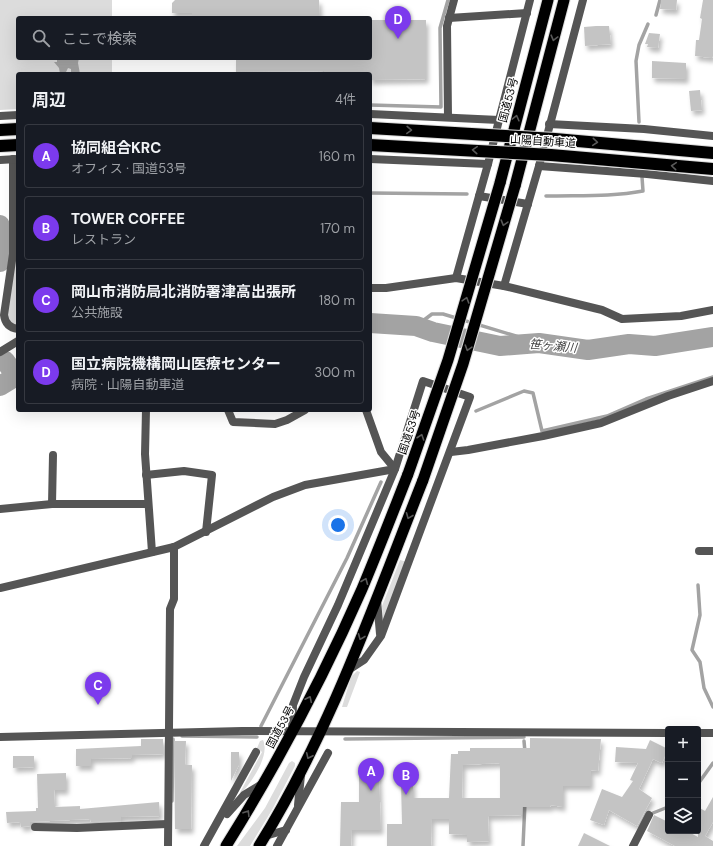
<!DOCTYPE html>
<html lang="ja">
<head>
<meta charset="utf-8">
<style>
	:root { --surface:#171b24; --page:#20242c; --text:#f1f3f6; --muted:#9ea1a6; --line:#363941; --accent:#7c3aed }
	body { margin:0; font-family:"DM Sans","Noto Sans JP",sans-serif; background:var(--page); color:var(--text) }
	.controls { position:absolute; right:12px; bottom:12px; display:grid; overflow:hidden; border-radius:4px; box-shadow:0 4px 16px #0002 }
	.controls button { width:36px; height:36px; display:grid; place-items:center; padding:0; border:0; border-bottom:1px solid var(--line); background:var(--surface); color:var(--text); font:20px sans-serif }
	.you { position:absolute; left:338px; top:525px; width:14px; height:14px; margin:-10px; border:3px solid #fff; border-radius:50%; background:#1a73e8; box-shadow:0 0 0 6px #1a73e833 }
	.badge { display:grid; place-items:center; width:26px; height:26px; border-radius:50%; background:var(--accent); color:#fff; font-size:13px; font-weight:700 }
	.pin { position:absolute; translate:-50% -33px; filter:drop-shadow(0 1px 2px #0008) }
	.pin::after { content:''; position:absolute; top:21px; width:14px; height:12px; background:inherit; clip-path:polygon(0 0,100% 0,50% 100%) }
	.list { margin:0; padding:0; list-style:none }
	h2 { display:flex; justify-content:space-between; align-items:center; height:52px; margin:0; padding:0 16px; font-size:17px }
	h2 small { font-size:13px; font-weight:400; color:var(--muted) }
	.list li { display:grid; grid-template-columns:26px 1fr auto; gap:12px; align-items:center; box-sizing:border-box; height:64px; margin:0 8px 8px; padding:0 8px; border:1px solid var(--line); border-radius:4px }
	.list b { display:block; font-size:15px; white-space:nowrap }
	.list p { margin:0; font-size:13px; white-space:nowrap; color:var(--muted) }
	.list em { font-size:13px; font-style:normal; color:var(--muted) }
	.icon { flex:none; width:22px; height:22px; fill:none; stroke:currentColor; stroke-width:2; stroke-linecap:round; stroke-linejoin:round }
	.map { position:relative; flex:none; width:713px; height:846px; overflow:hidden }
	.search { position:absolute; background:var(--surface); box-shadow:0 4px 16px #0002; left:16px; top:16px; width:356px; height:44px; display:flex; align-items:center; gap:10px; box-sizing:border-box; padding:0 14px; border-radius:4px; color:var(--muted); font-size:15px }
	.panel { position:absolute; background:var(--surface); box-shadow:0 4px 16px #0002; left:16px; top:72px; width:356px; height:340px; border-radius:4px }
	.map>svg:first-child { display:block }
	.green { fill:#dcdcdc }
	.water { fill:#a3a3a3 }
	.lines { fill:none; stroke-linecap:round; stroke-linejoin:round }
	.stream { stroke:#a3a3a3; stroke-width:3.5 }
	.river { stroke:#a3a3a3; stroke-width:20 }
	.building { fill:#c4c4c4; fill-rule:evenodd; filter:url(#shadow) }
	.trunk-casing { stroke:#dbdbdb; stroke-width:13 }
	.motorway-casing { stroke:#dbdbdb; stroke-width:14 }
	.minor { stroke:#555; stroke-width:8 }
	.trunk { stroke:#000; stroke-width:11 }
	.motorway { stroke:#000; stroke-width:12 }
	.trunk-bridge-casing { stroke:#dbdbdb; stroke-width:13; stroke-linecap:butt }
	.motorway-bridge-casing { stroke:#dbdbdb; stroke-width:14; stroke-linecap:butt }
	.trunk-bridge { stroke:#000; stroke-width:11 }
	.motorway-bridge { stroke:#000; stroke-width:12 }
	.oneway { stroke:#595959 }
	.labels { text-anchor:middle; stroke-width:3; stroke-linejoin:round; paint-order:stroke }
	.street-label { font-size:11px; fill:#000; stroke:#fff }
	.water-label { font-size:12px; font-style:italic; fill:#444; stroke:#fff }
</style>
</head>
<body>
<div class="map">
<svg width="713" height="846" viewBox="0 0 713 846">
	<defs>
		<filter id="shadow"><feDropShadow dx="2.5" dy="4.5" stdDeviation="2" flood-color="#0004"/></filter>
	</defs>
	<rect width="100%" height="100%" fill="#fff"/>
	<g class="green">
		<polygon points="0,0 112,0 112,18 18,18 18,58 112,58 112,74 18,74 18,109 0,110"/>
		<polygon points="17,167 18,167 18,326 12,324 7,319"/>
		<polygon points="400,560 407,562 383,621 382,606"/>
		<polygon points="357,671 360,672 347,707 342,707 351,677"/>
		<path d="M 263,740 C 271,757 248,787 237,798 L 262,752 L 257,748 L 260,741 Z"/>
		<polygon points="292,761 295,763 295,766 272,810 250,846 237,846 265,808 289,763"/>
	</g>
	<polygon class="water" points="57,58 79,58 78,63 80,74 71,74 71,69 68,68 65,74 60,74 59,68 54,62 57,62"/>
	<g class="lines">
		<g class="stream">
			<polyline points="656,15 660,0"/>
			<polyline points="370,105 441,107 440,28 448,0"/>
			<polyline points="639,122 636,61 639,45 648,24"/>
			<polyline points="370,193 467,194"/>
			<path d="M 546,196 C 578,195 611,197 643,191 L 642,177"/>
			<polyline points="416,326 432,314 443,314 539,343"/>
			<polyline points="476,411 524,391 533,393 542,431 607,416 646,399 713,377"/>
			<polyline points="698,585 700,615 692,650 700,662 704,688 713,707"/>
			<polyline points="261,726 347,558 381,482"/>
			<polyline points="182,736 257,737"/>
			<polyline points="345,739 524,737"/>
			<polyline points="524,741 525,752"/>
			<polyline points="698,784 713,763"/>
			<polyline points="172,801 173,739"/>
			<polyline points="653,813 668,807"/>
			<polyline points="523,846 525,802"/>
		</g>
		<g class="river">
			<polyline points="0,225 3,240 0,262"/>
			<polyline points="370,323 416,326 433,332 500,346 539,343 588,350 629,344 655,346 713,337"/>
			<polyline points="5,361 16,376"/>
			<polyline points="0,386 18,375"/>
		</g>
	</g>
	<g class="building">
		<polygon points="175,0 319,0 320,18 192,18 192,13 172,13 172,3"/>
		<polygon points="661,0 677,0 676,10 660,9"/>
		<polygon points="703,0 713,0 713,56 712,58 695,56 696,40 699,40 702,19 700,18"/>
		<polygon points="370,20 426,20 426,79 370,80 370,74 324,74 324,71 236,72 236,58 370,58"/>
		<polygon points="596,26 609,26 611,44 585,46 584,27"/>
		<polygon points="649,33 660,34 658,48 647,47 648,44 645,44"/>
		<polygon points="652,61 686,63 686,79 652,78"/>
		<polygon points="700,90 702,110 691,111 689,91"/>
		<path d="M 530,738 L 601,739 L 598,771 L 591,770 L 591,786 L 563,786 L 563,807 L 551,805 L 550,807 L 522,807 L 522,815 L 488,816 L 489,841 L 467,842 L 467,835 L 449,834 L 449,819 L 432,819 L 431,846 L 387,846 L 387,824 L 402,824 L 401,783 L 413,783 L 413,798 L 449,798 L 451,754 L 458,754 L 458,751 L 470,751 L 470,748 L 530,748 ZM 500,763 L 500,798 L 462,798 L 463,765 Z"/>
		<polygon points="141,739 163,739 163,754 132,755 132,758 91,759 91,766 76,766 76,749 141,746"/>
		<polygon points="650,740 668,749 662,763 653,759 639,789 652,798 637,826 609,810 604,825 590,820 602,789 622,797 633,781 630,780 638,763 615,762 616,747 646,749"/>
		<polygon points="174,741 186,741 185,765 192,765 191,829 175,829"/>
		<polygon points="231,752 239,752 239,765 231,781"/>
		<polygon points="13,756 34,756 34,767 13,768"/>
		<polygon points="66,773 66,790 54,790 55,807 80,806 80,809 159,802 160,816 121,817 121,821 91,822 90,819 30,822 30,826 21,827 20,822 7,823 6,812 36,811 36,808 38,808 37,774"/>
		<polygon points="379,774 381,830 352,830 351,846 340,846 341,802 359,802 359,775"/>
		<polygon points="713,797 713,822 705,836 713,841 713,846 675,846 647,831 654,815 668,822 668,831 687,831 698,837 698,807 705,811"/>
		<polygon points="584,833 610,846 578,846"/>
	</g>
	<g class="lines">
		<defs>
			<g id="trunk">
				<polyline points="500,183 548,0"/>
				<polyline points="515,186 564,0"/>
				<path d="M 226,846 C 277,764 323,678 362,589 C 378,551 393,512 408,474"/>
				<path d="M 259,846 C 330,732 374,604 423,480"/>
			</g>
			<g id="motorway">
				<polyline points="0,130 18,129"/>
				<polyline points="0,146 18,145"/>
			</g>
		</defs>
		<use href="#trunk" class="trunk-casing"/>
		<use href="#motorway" class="motorway-casing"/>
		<g class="minor">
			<polyline points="449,18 527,13"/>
			<polyline points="370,114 499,120 530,0"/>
			<polyline points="0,116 18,115"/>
			<polyline points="448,117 447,26 454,0"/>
			<polyline points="549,124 644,129 713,136"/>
			<path d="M 13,159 L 13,254 L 4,315 C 5,323 10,328 18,329"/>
			<polyline points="370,159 488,164 499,120"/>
			<polyline points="0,160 17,159"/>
			<polyline points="539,166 647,174 713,181"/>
			<polyline points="479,196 528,204"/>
			<polyline points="456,278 488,164"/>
			<polyline points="504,286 539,166 583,0"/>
			<polyline points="370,288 386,288 456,278 504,286 602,310 622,319 681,316 713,310"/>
			<polyline points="0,352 18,341"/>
			<polyline points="146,410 145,454 152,552"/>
			<polyline points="228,410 233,422 275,424 287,420 305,410"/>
			<polyline points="451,452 468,450 543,436 601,423 668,396 713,381"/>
			<polyline points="146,475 184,471 212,475 206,532"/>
			<polyline points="52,504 53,455"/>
			<polyline points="0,509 52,504 147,504"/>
			<polyline points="699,551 713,551"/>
			<polyline points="0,588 174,547 273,497 305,485 395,469 423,381 470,397 381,636 364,660 347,671"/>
			<polyline points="377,600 380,634"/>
			<polyline points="292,729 293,705 304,677 338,605 395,469 381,452 366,410"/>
			<polyline points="698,733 713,733"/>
			<polyline points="0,737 242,731 668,733"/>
			<polyline points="298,805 301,775"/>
			<polyline points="227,814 244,795 262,784"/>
			<polyline points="35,827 77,828 167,824"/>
			<polyline points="265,836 286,830"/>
			<polyline points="168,846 170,609 174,599 174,547"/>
			<polyline points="204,846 256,752"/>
			<polyline points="277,846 328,753"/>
			<polyline points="633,846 649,815"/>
		</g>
		<use href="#trunk" class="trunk"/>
		<use href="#motorway" class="motorway"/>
		<defs>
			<g id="trunk-bridge">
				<polyline points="408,474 448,360 500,183"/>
				<polyline points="423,480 463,364 515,186"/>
			</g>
			<g id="motorway-bridge">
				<polyline points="370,128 555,139 713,153"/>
				<polyline points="370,145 551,155 713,169"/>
			</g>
		</defs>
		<use href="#trunk-bridge" class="trunk-bridge-casing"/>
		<use href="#motorway-bridge" class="motorway-bridge-casing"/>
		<use href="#trunk-bridge" class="trunk-bridge"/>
		<use href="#motorway-bridge" class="motorway-bridge"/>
	</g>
	<defs><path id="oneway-chevron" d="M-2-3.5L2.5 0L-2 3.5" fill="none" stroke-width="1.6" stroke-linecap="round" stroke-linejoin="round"/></defs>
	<g class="oneway">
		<use href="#oneway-chevron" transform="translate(554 38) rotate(105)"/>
		<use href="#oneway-chevron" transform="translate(516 118) rotate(-76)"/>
		<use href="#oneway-chevron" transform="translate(409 130) rotate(2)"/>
		<use href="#oneway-chevron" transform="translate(595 142) rotate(5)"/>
		<use href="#oneway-chevron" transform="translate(475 150) rotate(-176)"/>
		<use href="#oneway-chevron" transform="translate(674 166) rotate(-175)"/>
		<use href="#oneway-chevron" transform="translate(504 223) rotate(106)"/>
		<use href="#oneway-chevron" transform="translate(466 300) rotate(-73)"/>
		<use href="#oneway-chevron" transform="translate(468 348) rotate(107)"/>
		<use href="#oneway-chevron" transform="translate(421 437) rotate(-71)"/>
		<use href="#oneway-chevron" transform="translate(409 516) rotate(112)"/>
		<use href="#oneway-chevron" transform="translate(365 581) rotate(-68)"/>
		<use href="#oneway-chevron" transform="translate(361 637) rotate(112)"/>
		<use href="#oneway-chevron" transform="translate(309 699) rotate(-64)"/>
		<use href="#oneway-chevron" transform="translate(309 756) rotate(115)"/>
		<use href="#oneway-chevron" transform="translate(247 813) rotate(-58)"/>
	</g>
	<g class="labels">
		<g class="street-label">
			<text transform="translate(508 100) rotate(-75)" y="4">国道53号</text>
			<text transform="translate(543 141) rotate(4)" y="4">山陽自動車道</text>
			<text transform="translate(409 432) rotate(-71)" y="4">国道53号</text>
			<text transform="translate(280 727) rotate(-62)" y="4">国道53号</text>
		</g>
		<g class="water-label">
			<text transform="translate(553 346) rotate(5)" y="4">笹ヶ瀬川</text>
		</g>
	</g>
</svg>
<div class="controls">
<button>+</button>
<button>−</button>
<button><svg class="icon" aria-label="layers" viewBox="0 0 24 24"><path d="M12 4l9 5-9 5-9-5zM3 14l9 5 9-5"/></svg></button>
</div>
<div class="you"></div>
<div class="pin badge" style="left:371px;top:791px">A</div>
<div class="pin badge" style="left:406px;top:795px">B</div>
<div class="pin badge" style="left:98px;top:705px">C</div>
<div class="pin badge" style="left:398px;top:39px">D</div>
<div class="search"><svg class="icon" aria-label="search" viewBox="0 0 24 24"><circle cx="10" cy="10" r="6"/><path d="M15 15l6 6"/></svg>ここで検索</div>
<section class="panel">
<h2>周辺<small>4件</small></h2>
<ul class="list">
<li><span class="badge">A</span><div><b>協同組合KRC</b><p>オフィス · 国道53号</p></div><em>160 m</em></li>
<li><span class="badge">B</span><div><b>TOWER COFFEE</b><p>レストラン</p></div><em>170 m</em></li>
<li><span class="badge">C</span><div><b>岡山市消防局北消防署津高出張所</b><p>公共施設</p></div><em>180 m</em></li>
<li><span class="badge">D</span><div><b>国立病院機構岡山医療センター</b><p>病院 · 山陽自動車道</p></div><em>300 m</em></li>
</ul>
</section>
</div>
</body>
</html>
